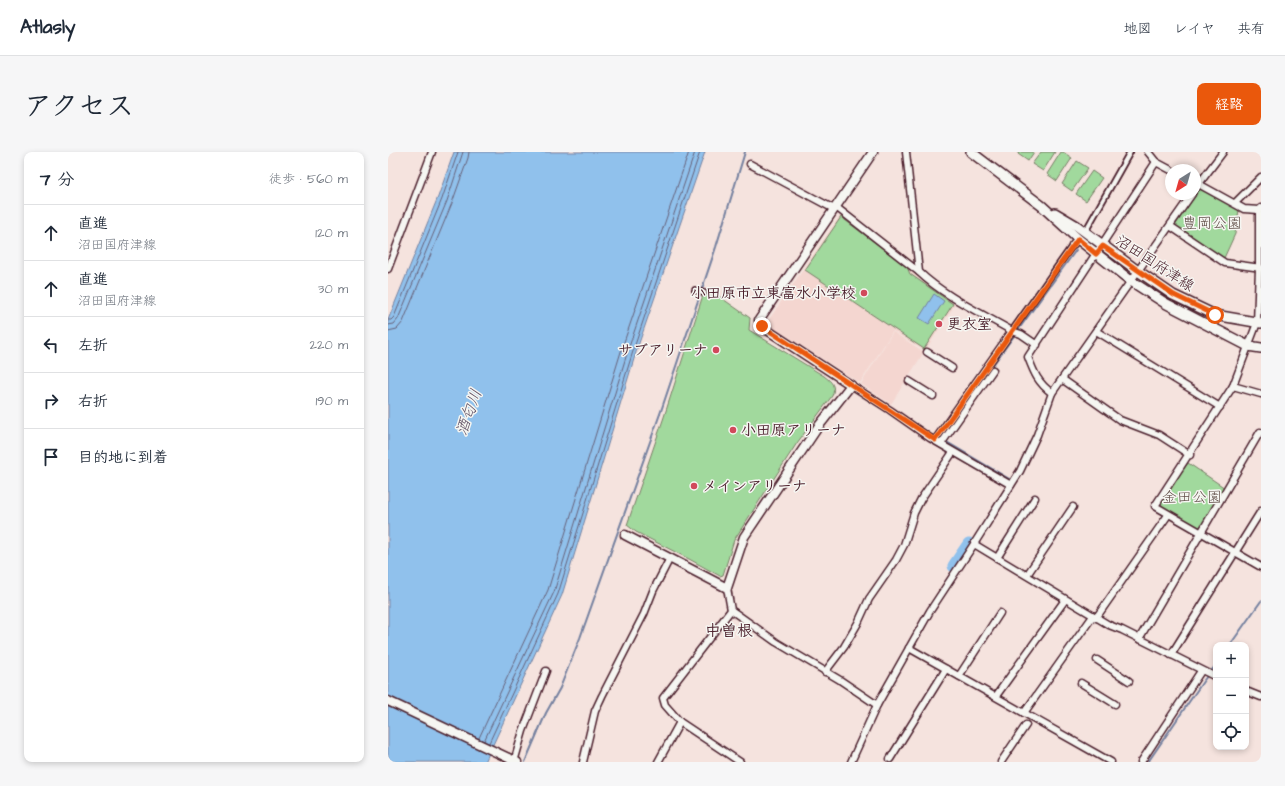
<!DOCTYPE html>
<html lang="ja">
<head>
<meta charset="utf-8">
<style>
	:root { --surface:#fff; --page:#f6f6f7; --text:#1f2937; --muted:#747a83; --line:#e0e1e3; --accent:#ea580c }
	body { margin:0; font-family:"Architects Daughter","Klee One",sans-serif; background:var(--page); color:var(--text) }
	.controls { position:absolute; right:12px; bottom:12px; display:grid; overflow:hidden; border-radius:8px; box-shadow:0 2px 6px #0003 }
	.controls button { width:36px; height:36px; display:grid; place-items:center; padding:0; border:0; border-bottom:1px solid var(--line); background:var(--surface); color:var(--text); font:20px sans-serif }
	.compass { position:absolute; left:777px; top:12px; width:36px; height:36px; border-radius:50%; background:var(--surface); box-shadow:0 2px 6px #0003; rotate:217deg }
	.stop { position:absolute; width:12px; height:12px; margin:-9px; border:3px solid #ea580c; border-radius:50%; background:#fff }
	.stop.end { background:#ea580c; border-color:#fff; box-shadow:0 1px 4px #0008 }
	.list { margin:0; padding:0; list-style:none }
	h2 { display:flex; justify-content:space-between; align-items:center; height:52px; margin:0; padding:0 16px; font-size:17px }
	h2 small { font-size:13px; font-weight:400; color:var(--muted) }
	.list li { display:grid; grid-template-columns:26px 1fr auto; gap:12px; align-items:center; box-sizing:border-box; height:56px; padding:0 16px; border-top:1px solid var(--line) }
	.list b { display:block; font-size:15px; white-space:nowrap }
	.list p { margin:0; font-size:13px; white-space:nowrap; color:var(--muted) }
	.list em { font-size:13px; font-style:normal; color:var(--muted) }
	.icon { flex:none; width:22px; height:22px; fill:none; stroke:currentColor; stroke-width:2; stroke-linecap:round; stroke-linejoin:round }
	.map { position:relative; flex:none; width:873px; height:610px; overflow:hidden; border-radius:8px }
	header { display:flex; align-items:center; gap:24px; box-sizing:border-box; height:56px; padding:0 20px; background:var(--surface); border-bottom:1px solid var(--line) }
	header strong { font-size:19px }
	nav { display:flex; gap:22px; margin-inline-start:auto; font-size:14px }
	.intro { display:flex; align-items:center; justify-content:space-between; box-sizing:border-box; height:96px; padding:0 24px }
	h1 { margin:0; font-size:28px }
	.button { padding:10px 18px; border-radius:8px; background:var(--accent); color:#fff; font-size:14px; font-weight:700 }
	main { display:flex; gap:24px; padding:0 24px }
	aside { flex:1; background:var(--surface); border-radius:8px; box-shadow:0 2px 6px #0003 }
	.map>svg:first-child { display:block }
	.built { fill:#f4d6d0 }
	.green { fill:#a1d99d; stroke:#767c64 }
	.water { fill:#90c1ec; stroke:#74809f }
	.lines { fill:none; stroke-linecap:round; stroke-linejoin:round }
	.shore { stroke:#666078; stroke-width:1 }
	.stream { stroke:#74809f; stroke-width:2 }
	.river { stroke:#90c1ec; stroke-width:13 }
	.pedestrian-casing { stroke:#4a1f2b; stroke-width:8 }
	.minor-casing { stroke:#4a1f2b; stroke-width:9 }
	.tertiary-casing { stroke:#4a1f2b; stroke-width:11 }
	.secondary-casing { stroke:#4a1f2b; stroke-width:12 }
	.pedestrian { stroke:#f6f6f2; stroke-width:4.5 }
	.minor { stroke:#f6f6f2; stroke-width:6 }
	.tertiary { stroke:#f6f6f2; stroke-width:8 }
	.secondary { stroke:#f6f6f2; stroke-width:9 }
	.route { stroke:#ea580c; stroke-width:5 }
	.poi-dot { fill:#d1495b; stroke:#f6f6f2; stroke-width:1.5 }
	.labels { text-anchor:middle; stroke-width:3; stroke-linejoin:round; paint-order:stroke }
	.park-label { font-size:15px; fill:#604e48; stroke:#f6f6f2 }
	.street-label { font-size:15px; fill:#4a1f2b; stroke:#f6f6f2 }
	.poi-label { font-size:15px; font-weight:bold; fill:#4a1f2b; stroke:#f6f6f2; text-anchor:start }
	.water-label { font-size:16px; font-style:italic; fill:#5f5065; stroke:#f6f6f2 }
	.neighbourhood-label { font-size:16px; font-weight:bold; fill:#4a1f2b; stroke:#f6f6f2 }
</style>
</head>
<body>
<header>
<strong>Atlasly</strong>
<nav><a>地図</a><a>レイヤ</a><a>共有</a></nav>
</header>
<div class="intro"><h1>アクセス</h1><a class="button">経路</a></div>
<main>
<aside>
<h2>7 分<small>徒歩 · 560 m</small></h2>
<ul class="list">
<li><svg class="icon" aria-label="ahead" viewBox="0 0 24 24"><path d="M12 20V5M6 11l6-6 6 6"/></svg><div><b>直進</b><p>沼田国府津線</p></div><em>120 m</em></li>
<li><svg class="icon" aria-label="ahead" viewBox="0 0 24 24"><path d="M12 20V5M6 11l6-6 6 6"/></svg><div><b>直進</b><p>沼田国府津線</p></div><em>30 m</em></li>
<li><svg class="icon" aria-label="left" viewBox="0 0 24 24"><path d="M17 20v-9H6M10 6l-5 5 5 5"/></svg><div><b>左折</b></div><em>220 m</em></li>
<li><svg class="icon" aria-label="right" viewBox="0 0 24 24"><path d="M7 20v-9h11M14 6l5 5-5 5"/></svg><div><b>右折</b></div><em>190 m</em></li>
<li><svg class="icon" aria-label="arrive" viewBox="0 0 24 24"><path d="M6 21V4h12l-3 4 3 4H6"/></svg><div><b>目的地に到着</b></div></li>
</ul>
</aside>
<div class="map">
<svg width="873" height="610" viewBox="0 0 873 610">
	<rect width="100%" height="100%" fill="#f5e3de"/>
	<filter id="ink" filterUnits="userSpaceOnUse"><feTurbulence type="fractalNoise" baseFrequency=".025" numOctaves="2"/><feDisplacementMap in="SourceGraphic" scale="8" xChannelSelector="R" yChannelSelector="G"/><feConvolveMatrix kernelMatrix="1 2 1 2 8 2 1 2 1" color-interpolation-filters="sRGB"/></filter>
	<g filter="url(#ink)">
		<g class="built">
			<polygon points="454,61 522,116 523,119 538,132 568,151 537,199 505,179 472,231 380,172 380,169"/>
			<polygon points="505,180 536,200 503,252 473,232"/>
		</g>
		<g class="green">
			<polygon points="631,0 646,0 640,9 630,2"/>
			<polygon points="653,0 667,0 655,19 644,12"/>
			<polygon points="673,0 675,0 684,6 669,29 659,22"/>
			<polygon points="689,9 700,16 684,39 674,32"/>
			<polygon points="704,19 714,26 698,49 688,42"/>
			<polygon points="812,37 851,58 847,82 836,106 786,75"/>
			<polygon points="453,65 519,115 522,122 565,152 536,197 417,118"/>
			<path d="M 315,143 L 332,145 L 362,166 L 361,178 L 436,224 C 444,230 448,234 444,244 L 409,291 L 346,388 L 335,423 L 332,424 L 301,407 L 248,380 L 239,373 L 276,265 Z"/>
			<polygon points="800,311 837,336 812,379 770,353"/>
		</g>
		<g class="water">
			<polygon points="66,0 317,0 249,197 174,443 97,610 0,610 0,168 50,45"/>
			<polygon points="546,142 556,149 541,172 531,166"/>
		</g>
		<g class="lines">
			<g class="shore">
				<polyline points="0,168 3,168 6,165 54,47 70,0"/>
				<polyline points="0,173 6,172 10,167 59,49 75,0"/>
				<polyline points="0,179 9,177 15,170 64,51 80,6 81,0"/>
				<polyline points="91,586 160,438 235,193 301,0"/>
				<polyline points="96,589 166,440 241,195 307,0"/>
				<polyline points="101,591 170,442 246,196 312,0"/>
			</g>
			<g class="stream">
				<polyline points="623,328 552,286 688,98"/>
				<polyline points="842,493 873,449"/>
				<polyline points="137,610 158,561 172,536 192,486 273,259 328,95 357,0"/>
				<polyline points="760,610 816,528 828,513"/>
			</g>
			<polyline class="river" points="566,414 581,392"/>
			<defs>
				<g id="pedestrian">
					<polyline points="697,80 742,0"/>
					<polyline points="307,138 316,141"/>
					<polyline points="624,179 684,94"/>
				</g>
				<g id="minor">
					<path d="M 518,0 L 531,120 C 556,144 593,161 624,179 L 633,182 L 649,193"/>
					<polyline points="760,0 768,10 783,18"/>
					<polyline points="362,12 446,57"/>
					<polyline points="807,30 856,57 871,58 873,56"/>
					<polyline points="807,37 835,0"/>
					<polyline points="847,51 873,25"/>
					<polyline points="448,55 531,120"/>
					<polyline points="873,58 871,58 871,116 869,171 845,234 873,242"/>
					<polyline points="782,74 837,111 873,116"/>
					<polyline points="684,94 690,87"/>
					<polyline points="0,117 44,0"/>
					<polyline points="708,179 832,255"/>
					<polyline points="539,200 564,216"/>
					<polyline points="674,227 732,268 771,283 802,303"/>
					<polyline points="521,229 545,244"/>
					<polyline points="463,233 502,258 542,286 623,333"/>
					<polyline points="845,234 767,354 873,415"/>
					<path d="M 664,241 C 650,231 646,221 640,205 L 768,10"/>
					<polyline points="547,288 624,179"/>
					<polyline points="553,292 605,218"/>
					<polyline points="586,392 721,473 734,478 828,525"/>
					<polyline points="609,406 647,346"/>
					<polyline points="639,423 685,355"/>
					<polyline points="339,436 343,458 388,490 452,528 489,553"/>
					<polyline points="708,466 780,363"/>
					<polyline points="751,487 872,280"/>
					<polyline points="521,496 723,610"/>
					<polyline points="783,503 873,359"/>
					<polyline points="709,508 741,529"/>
					<polyline points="437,520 456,495 470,471 481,447 508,408 516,393 526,361 533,347 565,300"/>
					<polyline points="571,524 612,461"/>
					<polyline points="693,531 727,552"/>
					<polyline points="858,539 873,545"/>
					<polyline points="608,544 677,448"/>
					<polyline points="636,561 705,464"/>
					<polyline points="292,570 352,610"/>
					<polyline points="502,607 558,517"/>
					<polyline points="126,610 135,579 158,519"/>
					<polyline points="195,610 207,559 214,544 256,462 265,439 282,406"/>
					<polyline points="270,610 292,570 277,553 275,546 343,458"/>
					<polyline points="463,610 489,553 542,459 586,392 632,319 649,283 664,241 804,42"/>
					<polyline points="613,610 638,573"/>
					<polyline points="753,610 813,519"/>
				</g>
				<g id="tertiary">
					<polyline points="237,383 339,436 356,385 430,275 463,233 373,174 371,168 485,0"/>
					<polyline points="0,549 129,610"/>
				</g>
				<g id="secondary">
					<polyline points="583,0 654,54 690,87 743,129 777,151 860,194 873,196"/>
					<polyline points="667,61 689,74 750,119 785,143 827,163 873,171"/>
				</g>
			</defs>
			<use href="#pedestrian" class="pedestrian-casing"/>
			<use href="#minor" class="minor-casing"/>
			<use href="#tertiary" class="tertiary-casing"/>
			<use href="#secondary" class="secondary-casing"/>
			<use href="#pedestrian" class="pedestrian"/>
			<use href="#minor" class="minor"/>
			<use href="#tertiary" class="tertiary"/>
			<use href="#secondary" class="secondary"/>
		</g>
	</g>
	<g class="lines" filter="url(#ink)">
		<polyline class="route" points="374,174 547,288 690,87 708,102 715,94 786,143 827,163"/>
	</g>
	<g class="poi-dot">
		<circle cx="476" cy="141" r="4"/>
		<circle cx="551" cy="172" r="4"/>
		<circle cx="328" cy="198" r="4"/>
		<circle cx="345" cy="278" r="4"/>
		<circle cx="306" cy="334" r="4"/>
	</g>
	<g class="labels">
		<g class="park-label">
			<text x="824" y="76">豊岡公園</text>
			<text x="804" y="350">金田公園</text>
		</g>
		<g class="street-label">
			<text transform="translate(767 111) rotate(33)" y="5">沼田国府津線</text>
		</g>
		<g class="poi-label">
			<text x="468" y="146" text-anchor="end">小田原市立東富水小学校</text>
			<text x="559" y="177">更衣室</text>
			<text x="320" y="203" text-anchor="end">サブアリーナ</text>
			<text x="353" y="283">小田原アリーナ</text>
			<text x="314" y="339">メインアリーナ</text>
		</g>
		<g class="water-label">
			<text transform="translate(80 260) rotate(-70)" y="6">酒匂川</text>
		</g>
		<g class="neighbourhood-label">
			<text x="341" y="484">中曽根</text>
		</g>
	</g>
</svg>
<div class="controls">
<button>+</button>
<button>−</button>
<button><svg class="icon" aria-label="locate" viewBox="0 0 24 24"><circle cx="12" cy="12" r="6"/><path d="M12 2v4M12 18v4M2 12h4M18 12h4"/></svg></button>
</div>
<svg class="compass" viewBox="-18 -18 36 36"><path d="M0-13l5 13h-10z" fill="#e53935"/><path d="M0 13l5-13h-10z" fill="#747a83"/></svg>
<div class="stop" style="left:827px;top:163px"></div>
<div class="stop end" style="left:374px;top:174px"></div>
</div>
</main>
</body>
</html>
